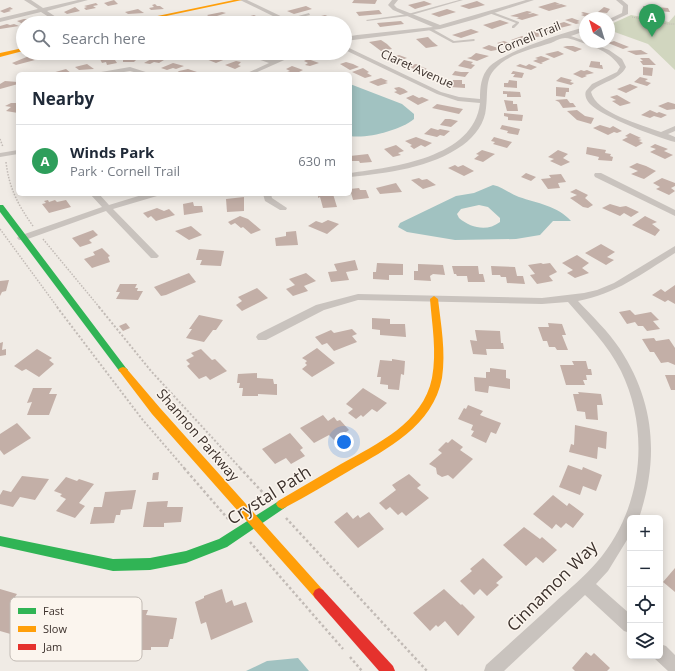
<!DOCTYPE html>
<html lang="en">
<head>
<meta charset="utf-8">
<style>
	:root { --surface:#fff; --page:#f6f6f7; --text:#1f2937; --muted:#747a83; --line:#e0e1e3; --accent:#7a716c }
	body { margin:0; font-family:"Open Sans",sans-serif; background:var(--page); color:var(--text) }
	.controls { position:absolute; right:12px; bottom:12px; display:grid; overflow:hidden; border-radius:6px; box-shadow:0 2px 10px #0003 }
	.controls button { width:36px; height:36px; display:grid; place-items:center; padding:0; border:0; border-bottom:1px solid var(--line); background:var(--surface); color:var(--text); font:20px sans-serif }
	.compass { position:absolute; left:579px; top:12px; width:36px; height:36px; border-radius:50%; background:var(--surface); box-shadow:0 2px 10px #0003; rotate:322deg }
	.you { position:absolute; left:344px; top:442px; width:14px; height:14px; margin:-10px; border:3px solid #fff; border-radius:50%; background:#1a73e8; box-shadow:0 0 0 6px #1a73e833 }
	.badge { display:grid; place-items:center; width:26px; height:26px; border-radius:50%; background:var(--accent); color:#fff; font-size:13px; font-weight:700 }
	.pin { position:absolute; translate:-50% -33px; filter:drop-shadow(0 1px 2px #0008) }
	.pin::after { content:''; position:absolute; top:21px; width:14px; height:12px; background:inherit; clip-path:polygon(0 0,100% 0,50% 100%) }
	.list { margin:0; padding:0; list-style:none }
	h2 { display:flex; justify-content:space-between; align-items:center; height:52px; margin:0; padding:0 16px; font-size:17px }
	h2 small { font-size:13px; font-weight:400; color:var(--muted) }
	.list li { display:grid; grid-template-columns:26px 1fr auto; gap:12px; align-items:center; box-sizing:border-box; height:72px; padding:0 16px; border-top:1px solid var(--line) }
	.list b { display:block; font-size:15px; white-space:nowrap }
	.list p { margin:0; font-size:13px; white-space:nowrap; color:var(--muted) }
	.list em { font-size:13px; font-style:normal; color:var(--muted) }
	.icon { flex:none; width:22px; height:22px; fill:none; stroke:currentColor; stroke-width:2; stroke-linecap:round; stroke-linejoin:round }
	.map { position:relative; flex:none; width:675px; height:671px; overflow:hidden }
	.search { position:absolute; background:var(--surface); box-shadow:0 2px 10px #0003; left:16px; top:16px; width:336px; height:44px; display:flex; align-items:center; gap:10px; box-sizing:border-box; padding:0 14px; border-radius:22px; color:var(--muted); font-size:15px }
	.panel { position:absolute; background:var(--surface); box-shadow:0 2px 10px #0003; left:16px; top:72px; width:336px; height:124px; border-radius:6px }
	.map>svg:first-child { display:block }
	.green { fill:#d1d6bf }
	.water { fill:#a1c2c1; fill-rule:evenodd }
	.building { fill:#c3afa7 }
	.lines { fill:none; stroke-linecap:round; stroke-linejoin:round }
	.path-far3 { stroke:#c2bbb6; stroke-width:1; stroke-dasharray:1 1; stroke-linecap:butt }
	.path-far2 { stroke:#c2bbb6; stroke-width:1.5; stroke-dasharray:1.5 1.5; stroke-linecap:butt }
	.path-far1 { stroke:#c2bbb6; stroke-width:2; stroke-dasharray:2 2; stroke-linecap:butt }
	.path { stroke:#c2bbb6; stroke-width:2.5; stroke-dasharray:2.5 2.5; stroke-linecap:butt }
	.lane { fill:#c9c3be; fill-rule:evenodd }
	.street { fill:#c9c3be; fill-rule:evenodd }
	.fast { fill:#30b455; fill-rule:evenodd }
	.slow { fill:#ff9f0a; fill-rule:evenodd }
	.jam { fill:#e5322d; fill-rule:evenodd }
	.labels { text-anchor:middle; stroke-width:3; stroke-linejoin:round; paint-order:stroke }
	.far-street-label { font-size:12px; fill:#3b302b; stroke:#fbf5ee }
	.street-label { font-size:14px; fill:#3b302b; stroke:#fbf5ee }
	.near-street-label { font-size:17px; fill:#3b302b; stroke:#fbf5ee }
	.key { fill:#fbf5ee; stroke:#c1bab4; stroke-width:1 }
	.key-label { font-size:11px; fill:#3b302b }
</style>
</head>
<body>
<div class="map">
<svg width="675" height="671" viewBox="0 0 675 671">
	<rect width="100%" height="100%" fill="#f0ebe5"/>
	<polygon class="green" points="631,15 669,22 675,15 675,70 648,44 609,30 609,25"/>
	<g class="water">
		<path d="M 350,84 L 402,104 L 414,114 L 414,119 C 401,130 367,139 350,136 Z"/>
		<path d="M 493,185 C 503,187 510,194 519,197 C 537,203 558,206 571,221 L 553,221 L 540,235 L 516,239 L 455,240 L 407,232 L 398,227 L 400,223 L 456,196 L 474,193 ZM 479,205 L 488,207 L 500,218 L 500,222 C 487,232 471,228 459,218 L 457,214 L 461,209 Z"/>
		<polygon points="298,658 309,671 246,671 267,661"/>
	</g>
	<g class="building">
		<polygon points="114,0 118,4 108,6 104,3"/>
		<polygon points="354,0 377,0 375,4 352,3"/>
		<polygon points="424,1 432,4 415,9 408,5"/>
		<polygon points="477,1 485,5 469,9 460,6"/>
		<polygon points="555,2 560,4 556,5 557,5 561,4 567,6 549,11 538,7"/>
		<polygon points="96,3 98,5 93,6 96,8 86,10 84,8 87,7 84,6"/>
		<polygon points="155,4 157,6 160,6 164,9 151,10 149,8 154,7 152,5"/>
		<polygon points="306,6 312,9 294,14 287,11"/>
		<polygon points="643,6 668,8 670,12 644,10"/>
		<polygon points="10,7 13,9 9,10 11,11 4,13 0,11"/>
		<polygon points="75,7 80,11 67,14 64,12"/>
		<polygon points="604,7 610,9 607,13 598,12"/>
		<polygon points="138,9 144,13 128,14 125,12"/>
		<polygon points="447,9 456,12 439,17 431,14"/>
		<polygon points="379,10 382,14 359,16 356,12"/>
		<polygon points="527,11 532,12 528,14 529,14 533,13 539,15 522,20 516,18 519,18 517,17 510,16"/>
		<polygon points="222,12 226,13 211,18 207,15"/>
		<polygon points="583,12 587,13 598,16 589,18 581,15 584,14 581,13"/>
		<polygon points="254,15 258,17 265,20 258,22 247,17"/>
		<polygon points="325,15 332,18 314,23 306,20"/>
		<polygon points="202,16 205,19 200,20 201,21 190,23 185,19"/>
		<polygon points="94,18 101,21 86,23 82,20"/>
		<polygon points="572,18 580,21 577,22 580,23 576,24 565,20"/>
		<polygon points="24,19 31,19 35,21 23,24 17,21"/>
		<polygon points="500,20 509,23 492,29 483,25"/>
		<polygon points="401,21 404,24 380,27 377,23"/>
		<polygon points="564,22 572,25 560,28 554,25"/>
		<polygon points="7,24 10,25 14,24 19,26 0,29 0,26"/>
		<polygon points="552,26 558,29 550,33 541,30"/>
		<polygon points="471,29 479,32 461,38 452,35"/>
		<polygon points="533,31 541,34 538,35 541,36 537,37 526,33"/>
		<polygon points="522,36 530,39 518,42 511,40"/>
		<polygon points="428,37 433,42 438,46 426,48 416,39"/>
		<polygon points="381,40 387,44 392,49 381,51 369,42"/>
		<polygon points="504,41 512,44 509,45 512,46 507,48 497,43"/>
		<polygon points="614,41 629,47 623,49 608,43"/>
		<polygon points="489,45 498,48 502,49 491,51 482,48"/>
		<polygon points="567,46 573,46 582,49 575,52 563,47"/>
		<polygon points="641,50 648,54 636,55 627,51"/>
		<polygon points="558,51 564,54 554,58 545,54"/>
		<polygon points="42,53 57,53 38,57 35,55"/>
		<polygon points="185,53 198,53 204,55 197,58"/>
		<polygon points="325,53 331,53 336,57 329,59 321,55"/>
		<polygon points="476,53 489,56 477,61 467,58 471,57"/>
		<polygon points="399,55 407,58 398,61 387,58"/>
		<polygon points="29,56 35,60 16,65 12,63"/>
		<polygon points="142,56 141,59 136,60 134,62 123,62 123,60 127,60 127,57"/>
		<polygon points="222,56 228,58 216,63 206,59 213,57 219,58"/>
		<polygon points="541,56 550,59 541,63 543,63 541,64 533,61 538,59 535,58"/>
		<polygon points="113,57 117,63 107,65 106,62 102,63 100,59"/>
		<polygon points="153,58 164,60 159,63 154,62 150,64 144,63"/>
		<polygon points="640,58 649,58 656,65 643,65 640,61 643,61"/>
		<polygon points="308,59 319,63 310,66 305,65 308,63 304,61"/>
		<polygon points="464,60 473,62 471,64 475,65 471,69 458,66"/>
		<polygon points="236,61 241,62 238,65 241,66 235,69 225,65"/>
		<polygon points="591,61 600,62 600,65 602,65 603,69 589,67"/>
		<polygon points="346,62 353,64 359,67 350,70 340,64"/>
		<polygon points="173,63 184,66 176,69 173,68 167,70 161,68"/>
		<polygon points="87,64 94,69 79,70 75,67"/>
		<polygon points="416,64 427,69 418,72 409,66"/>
		<polygon points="520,64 526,66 529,64 537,67 531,70 516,66"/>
		<polygon points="292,66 303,70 295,74 287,72 290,71 286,69"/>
		<polygon points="643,67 653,68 652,76 643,75"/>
		<polygon points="363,68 369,72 367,73 372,76 365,78 352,72"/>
		<polygon points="66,69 72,74 52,73"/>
		<polygon points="188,69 197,72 193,74 175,74 179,71"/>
		<polygon points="581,70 584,71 587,70 594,73 585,75 587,76 582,78 573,74"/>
		<polygon points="455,71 461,72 469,72 465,77 452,75"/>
		<polygon points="513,71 524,73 522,78 513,77 515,74 511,74"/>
		<polygon points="561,77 572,80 570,82 574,83 571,85 556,81"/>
		<polygon points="640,77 648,79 645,81 651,83 647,86 634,82"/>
		<polygon points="381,78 388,81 385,82 388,83 378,86 369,82"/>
		<polygon points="453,80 462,80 462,84 465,84 465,88 450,87"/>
		<polygon points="509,80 517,81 517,88 504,87 504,83 508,83"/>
		<polygon points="5,81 18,82 18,84 0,89 0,84"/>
		<polygon points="630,84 638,87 626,93 617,89"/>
		<polygon points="399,87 404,89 408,92 400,95 394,92 397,91 394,88"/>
		<polygon points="556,87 569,88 569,92 566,92 565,97 556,96"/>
		<polygon points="503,91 520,92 521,97 507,97 507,94 503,94"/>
		<polygon points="413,95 419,98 422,97 429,100 418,105 406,98"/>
		<polygon points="617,95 631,103 620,106 612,101 616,100 610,97"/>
		<polygon points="567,99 570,103 573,103 576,107 563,108 559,102 555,100"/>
		<polygon points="504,100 513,101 513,104 517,104 518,111 507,111"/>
		<polygon points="668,102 675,104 675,109 667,110 658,106"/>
		<polygon points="11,103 18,103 18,113 6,111 11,107 5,106"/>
		<polygon points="437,104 463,109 459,114 432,108"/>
		<polygon points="577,110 585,116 594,118 591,124 577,120 567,111"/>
		<polygon points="650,110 657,113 659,112 667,115 661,118 654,116 650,118 641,115"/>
		<polygon points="504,113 523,115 522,121 508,120 508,117 504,116"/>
		<polygon points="445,119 450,119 458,121 451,127 440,125"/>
		<polygon points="502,125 520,129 518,135 507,133 508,131 500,129"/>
		<polygon points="600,125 610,128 613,126 622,131 617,133 614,132 608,135 593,128"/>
		<polygon points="431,128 438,130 440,129 450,131 444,136 440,135 437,137 424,134"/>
		<polygon points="630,133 641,138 638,139 642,140 639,141 643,143 636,147 622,140 628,137 625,136"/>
		<polygon points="416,137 432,143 425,147 421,145 414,149 410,146 412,145 405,141"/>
		<polygon points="494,137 512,142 507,148 493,144 495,142 491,141"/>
		<polygon points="655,144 668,149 664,151 673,155 665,159 650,152 656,149 650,147"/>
		<polygon points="396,145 404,151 398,153 401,155 393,157 384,149"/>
		<polygon points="587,147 606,150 605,153 611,154 610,156 613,157 612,161 598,160 599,157 586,154"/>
		<polygon points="482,150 495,154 483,162 474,159 479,155 476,154"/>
		<polygon points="558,150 568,154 563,158 570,162 561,166 550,161 554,159 548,157"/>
		<polygon points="368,154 372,162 360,163 359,161 350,161 350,156"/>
		<polygon points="637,163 646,166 656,171 644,179 641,178 631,174 638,171 629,167"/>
		<polygon points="455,165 458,167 463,165 474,171 464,176 448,168"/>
		<polygon points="526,173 536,177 531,181 521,177"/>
		<polygon points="561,174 566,182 558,183 560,188 548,189 541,179 551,178 549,175"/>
		<polygon points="419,178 422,180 427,179 436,185 423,189 411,180"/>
		<polygon points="662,178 675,183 675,186 671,188 675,191 669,195 656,189 660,187 653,183"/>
		<polygon points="396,183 402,192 380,194 376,188"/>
		<polygon points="359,188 360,190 366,190 369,198 353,200 350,189"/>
		<polygon points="576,189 588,195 585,198 593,205 588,208 583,207 570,198 577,195 570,192"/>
		<polygon points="318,194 333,194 337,207 323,208 320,197 318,198"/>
		<polygon points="244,197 244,211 227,212 226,199"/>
		<polygon points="48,200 49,202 55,200 57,202 66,200 71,207 49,213 42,204 46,203 44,201"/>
		<polygon points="193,202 194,206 202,206 203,212 184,215 183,204"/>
		<polygon points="610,204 620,207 626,206 639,212 631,217 624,213 620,216 602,208"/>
		<polygon points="157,208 164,211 169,209 175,215 156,221 151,216 148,218 143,213"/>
		<polygon points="240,216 248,219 261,230 251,234 243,227 241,228 235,223 231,225 228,222"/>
		<polygon points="645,216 657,222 652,224 660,230 655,236 632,225"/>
		<polygon points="328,220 339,224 327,234 308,226 316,221 322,223"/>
		<polygon points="191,226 202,235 189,240 175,231"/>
		<polygon points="93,230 98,235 89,240 92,243 80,247 72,238"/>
		<polygon points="296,231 298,245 276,246 275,238 286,236 286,232"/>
		<polygon points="601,244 615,252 607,257 614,260 606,265 585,253"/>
		<polygon points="102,248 110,256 108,257 110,262 92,268 84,259 95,255 93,252"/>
		<polygon points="199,249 224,251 221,266 200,265 202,260 196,260"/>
		<polygon points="577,255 589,263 582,268 589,273 575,278 567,273 573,270 562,263"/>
		<polygon points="355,260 358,270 346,272 349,280 331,282 328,272 337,271 334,264"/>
		<polygon points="377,263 403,264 403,275 389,275 389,280 373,279 373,272 376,272"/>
		<polygon points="541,263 543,264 550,263 557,272 549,276 553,281 537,284 530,275 535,274 528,265"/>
		<polygon points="418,264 443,265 445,275 433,274 430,276 431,281 414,280 414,271 418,271"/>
		<polygon points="452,266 478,266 479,274 483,274 485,282 468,282 467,276 457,276 456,274 454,274"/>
		<polygon points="491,266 515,267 517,276 523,276 525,284 507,283 506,277 501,277 500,275 492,275"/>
		<polygon points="189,273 196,282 166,295 161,296 154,287"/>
		<polygon points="306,273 316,281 304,286 308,291 293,296 286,289 295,285 289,279"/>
		<polygon points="9,280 6,291 2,292 0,296 0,281"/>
		<polygon points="120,284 137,284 135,288 138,288 137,291 143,291 138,300 116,299 120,292 116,292"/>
		<polygon points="675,285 675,304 668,300 665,302 652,295 661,289 665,292"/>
		<polygon points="257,288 268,298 242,311 236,305 242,301 238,297"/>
		<polygon points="630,310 635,315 651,312 659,320 653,321 660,329 647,331 643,326 638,326 635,322 627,324 619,312"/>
		<polygon points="199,315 223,320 216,330 213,330 204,342 186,338 192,329 189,329"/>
		<polygon points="372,318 390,319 390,324 405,324 406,337 380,335 380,330 372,329"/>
		<polygon points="126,323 130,328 123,331 119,326"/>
		<polygon points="548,323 562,324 566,335 562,335 568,350 557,350 555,347 549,347 547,341 543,341 538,327 549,327"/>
		<polygon points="352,329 357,334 352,336 357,342 334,351 327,343 322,345 315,337 331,330 334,333"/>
		<polygon points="475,330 500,331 501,343 503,343 504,349 486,349 487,355 473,354 470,340 477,341"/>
		<polygon points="654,338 656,341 669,339 675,348 675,365 668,362 661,363 654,352 650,352 642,339"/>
		<polygon points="3,342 2,350 6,349 6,355 0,356 0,343"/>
		<polygon points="317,348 335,363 312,377 302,369 307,365 305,363 307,361 302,358"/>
		<polygon points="37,349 52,358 49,360 54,364 39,377 26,369 22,371 14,366"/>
		<polygon points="201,349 212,360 215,359 227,371 210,380 206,376 199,379 187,366 190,364 186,360 194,356 191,353"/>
		<polygon points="392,359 405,361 404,375 401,374 399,390 388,389 388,385 380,384 381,377 377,377 380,360 392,361"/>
		<polygon points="572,361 586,361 588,369 591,369 592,375 586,375 587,380 583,380 585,385 566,385 560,365 574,365"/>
		<polygon points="490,368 506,370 506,378 510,379 510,389 489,386 488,393 475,391 474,377 486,378 486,372 490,372"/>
		<polygon points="257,373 257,378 273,379 274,384 277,384 277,395 258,394 258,396 242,396 243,388 239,388 240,383 237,383 238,374"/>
		<polygon points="665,375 675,375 675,390 671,390"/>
		<polygon points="33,388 52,388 49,394 57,394 49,415 27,415 32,402 27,403"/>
		<polygon points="363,388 387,403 377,412 372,409 363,417 361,415 356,419 348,413 353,409 346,404"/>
		<polygon points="578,392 601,394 603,405 597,405 598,420 586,419 585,412 577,411 573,394 579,394"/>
		<polygon points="468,405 483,411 480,415 501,423 496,434 491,432 486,443 471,436 474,431 471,430 473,425 458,419 464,408 466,409"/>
		<polygon points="323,415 328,421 334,417 337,421 340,420 349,430 334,440 329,435 314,443 300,428"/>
		<polygon points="17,423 31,438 4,455 0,450 0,434"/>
		<polygon points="575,425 607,432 606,449 598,447 597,459 569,452 571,444 574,445"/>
		<polygon points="290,433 303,448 300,450 305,456 291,464 286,458 275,464 262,449"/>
		<polygon points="452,439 463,447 460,450 473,459 453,479 448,475 442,477 437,474 436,468 429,464 442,453 438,450 446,442 448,443"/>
		<polygon points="568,465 582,470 583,467 602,475 596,491 583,486 580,495 559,487"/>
		<polygon points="159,472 158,480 152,480 153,473"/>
		<polygon points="409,474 421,485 417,488 429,498 406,516 402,512 398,515 390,507 386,510 379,503 396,490 392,485"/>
		<polygon points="22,476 49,479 35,500 20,497 13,507 0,504 0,495 3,490 11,492"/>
		<polygon points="66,477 77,481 79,479 94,484 79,503 85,506 75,518 56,511 66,499 60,496 62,494 54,491"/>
		<polygon points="136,490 132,509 121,510 120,515 116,515 114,523 90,524 94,507 102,507 105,492"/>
		<polygon points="553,495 567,506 569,503 584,514 573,528 566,523 561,528 556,524 552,529 533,514"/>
		<polygon points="168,501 167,507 183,507 181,522 164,523 164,527 143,527 147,502"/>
		<polygon points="347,512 353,519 358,515 360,518 369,512 384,529 358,548 334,522"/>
		<polygon points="524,527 540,539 542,537 557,550 543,563 536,557 526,566 503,545"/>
		<polygon points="483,558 503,577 496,583 499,585 487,596 480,589 474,595 460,581 472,571 470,569"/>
		<polygon points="675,568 675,592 663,582"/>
		<polygon points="0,589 17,594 15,597 31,601 29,604 38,606 30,619 24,618 14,635 0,631"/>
		<polygon points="222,589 226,603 232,600 234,606 246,602 253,622 211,640 206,622 201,624 195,602 204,598 204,596"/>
		<polygon points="444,589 461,605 462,604 475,617 458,636 445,621 438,627 436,625 430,631 413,613"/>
		<polygon points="127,610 148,610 146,615 177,618 173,639 170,639 168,647 151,647 151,650 122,650 126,631 114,630 119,612 126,612"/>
		<polygon points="586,652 591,656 594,653 610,668 607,671 575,671 572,668"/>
	</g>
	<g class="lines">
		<polyline class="path-far3" points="632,17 667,24 675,24"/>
		<g class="path-far2">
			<polyline points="0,139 3,147"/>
			<path d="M 6,162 C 9,188 18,205 33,226"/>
			<polyline points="0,229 58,308"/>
			<polyline points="43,239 100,308"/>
		</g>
		<g class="path-far1">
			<polyline points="57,307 142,419 185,469"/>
			<polyline points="99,307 151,371 241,469"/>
		</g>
		<g class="path">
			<polyline points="184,468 229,520"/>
			<polyline points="240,468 267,497"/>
			<polyline points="286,518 427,671"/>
			<polyline points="250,542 343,649"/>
			<polyline points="350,657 362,671"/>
		</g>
		<g class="lane">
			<polygon points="459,0 463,0 408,16 367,21 366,20 408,14"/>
			<polygon points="490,11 519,22 519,23 514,28 512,28 512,26 516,23 489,13"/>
			<polygon points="309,13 310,15 285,21 284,20"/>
			<polygon points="329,22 331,22 331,23 328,23"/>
			<polygon points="429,28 431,28 454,41 474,39 475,40 474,41 453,43 429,30"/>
		</g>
		<g class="street">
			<polygon points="24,0 31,0 43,8 78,0 88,0 47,11 65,23 58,23 41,12 0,22 0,18 38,9"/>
			<polygon points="240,0 247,0 295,23 287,23"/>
			<polygon points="392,0 398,0 394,5 397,8 440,25 526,0 534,0 476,19 440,29 345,41 345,37 357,35 433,27 393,10 388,5"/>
			<polygon points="616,0 622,0 628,5 628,14 609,23 609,19 622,13 623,6"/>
			<path d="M 585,27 L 585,31 L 571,36 L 609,50 L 622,59 L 626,67 C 619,81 601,81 591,92 C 596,113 642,125 661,132 L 675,126 L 675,131 L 668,134 L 675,137 L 675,142 C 656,137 603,117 590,104 C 587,101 584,95 586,91 L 592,84 L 617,72 L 620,67 C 611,52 593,46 577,41 C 574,40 569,38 565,38 C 561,38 555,41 551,43 C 532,49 507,54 494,70 C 485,80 488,95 486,108 C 485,123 475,136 463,145 C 431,168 387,173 350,177 L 350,173 C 393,167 474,158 480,103 L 458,101 L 437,94 L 345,50 L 345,46 L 441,92 L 459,97 L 480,99 C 480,87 481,76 489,67 C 503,52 563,33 585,27 Z"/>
			<polygon points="240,53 250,53 275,60 292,53 300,53 253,74 245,74 269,63"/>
			<polygon points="130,67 152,74 141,74 130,71 112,74 98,74 101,72"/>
			<polygon points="18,150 18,154 0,157 0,153"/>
			<polygon points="595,173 601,173 675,210 675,216 595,177 594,175"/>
			<polygon points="90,194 99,194 109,205 145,194 158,194 157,196 113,209 157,254 159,256 157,258 151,258 106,211 25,240 19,240 17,238 19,236 102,207"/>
			<polygon points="263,194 271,194 272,198 287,208 286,210 280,210 265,201"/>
			<path d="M 675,246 L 675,253 C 643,273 616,294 578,301 C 592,316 608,331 620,349 C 655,403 659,458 639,518 L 630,518 L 630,535 L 608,571 L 596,584 L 630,614 L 630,633 L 624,631 L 585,595 L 504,671 L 484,671 L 486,665 C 508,645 531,624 553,604 C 568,590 584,577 597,562 C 642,510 651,433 621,371 C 608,345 587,324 568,302 L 542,304 L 358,300 L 324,310 L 266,340 L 258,340 L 256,337 L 258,334 L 316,305 L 358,294 L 542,298 L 584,293 L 597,290 L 614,283 Z"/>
			<polygon points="660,644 666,646 675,655 675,671 668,671 654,658 653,656 660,656"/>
		</g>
		<g class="fast">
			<polygon points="0,205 3,205 126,368 128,370 126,372 120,372 0,212"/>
			<polygon points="282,499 286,501 288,504 286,507 227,547 186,563 150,570 113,571 0,546 0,536 113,559 150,558 186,551 219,539"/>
		</g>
		<g class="slow">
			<polygon points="234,0 242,0 133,23 124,23"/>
			<polygon points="23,48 23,51 0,57 0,53"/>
			<path d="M 434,296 L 438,299 C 441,325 446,352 442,378 C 433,426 387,449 349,471 C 328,483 307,496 286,507 L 282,509 L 278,507 L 276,504 L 278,501 C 299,489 320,476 341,464 C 377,444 423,423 432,378 C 437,352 432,325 430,299 Z"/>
			<polygon points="123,367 126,368 160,408 323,590 325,594 323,598 319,600 315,598 152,414 120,372 118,370 120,368"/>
		</g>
		<polygon class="jam" points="319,588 323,590 393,666 395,671 379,671 315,598 313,594 315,590"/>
	</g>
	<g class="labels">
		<g class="far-street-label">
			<text transform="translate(529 38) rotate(-22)" y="4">Cornell Trail</text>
			<text transform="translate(417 69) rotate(24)" y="4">Claret Avenue</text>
		</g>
		<g class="street-label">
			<text transform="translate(198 435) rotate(49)" y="5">Shannon Parkway</text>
		</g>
		<g class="near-street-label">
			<text transform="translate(269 495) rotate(-32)" y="6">Crystal Path</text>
			<text transform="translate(552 586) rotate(-45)" y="6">Cinnamon Way</text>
		</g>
	</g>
	<rect x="10" y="597" width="132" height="64" rx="6" class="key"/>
	<rect x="18" y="608" width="18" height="6" fill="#30b455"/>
	<rect x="18" y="626" width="18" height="6" fill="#ff9f0a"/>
	<rect x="18" y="644" width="18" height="6" fill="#e5322d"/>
	<g class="key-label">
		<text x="43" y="615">Fast</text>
		<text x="43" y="633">Slow</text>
		<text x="43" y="651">Jam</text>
	</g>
</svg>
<div class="controls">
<button>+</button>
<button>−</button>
<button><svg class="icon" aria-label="locate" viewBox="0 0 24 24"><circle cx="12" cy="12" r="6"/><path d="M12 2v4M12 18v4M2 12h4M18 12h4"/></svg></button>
<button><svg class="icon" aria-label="layers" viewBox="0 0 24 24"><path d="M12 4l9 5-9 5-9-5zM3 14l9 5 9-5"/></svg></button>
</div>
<svg class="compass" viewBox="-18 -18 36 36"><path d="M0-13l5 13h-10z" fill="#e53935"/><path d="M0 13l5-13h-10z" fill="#747a83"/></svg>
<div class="you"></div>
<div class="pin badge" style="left:652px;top:37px;background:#2e9e5b">A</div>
<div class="search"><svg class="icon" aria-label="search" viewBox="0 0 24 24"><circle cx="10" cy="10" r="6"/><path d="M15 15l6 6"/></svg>Search here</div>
<section class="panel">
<h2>Nearby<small></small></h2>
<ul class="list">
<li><span class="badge" style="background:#2e9e5b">A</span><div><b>Winds Park</b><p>Park · Cornell Trail</p></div><em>630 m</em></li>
</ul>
</section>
</div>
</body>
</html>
